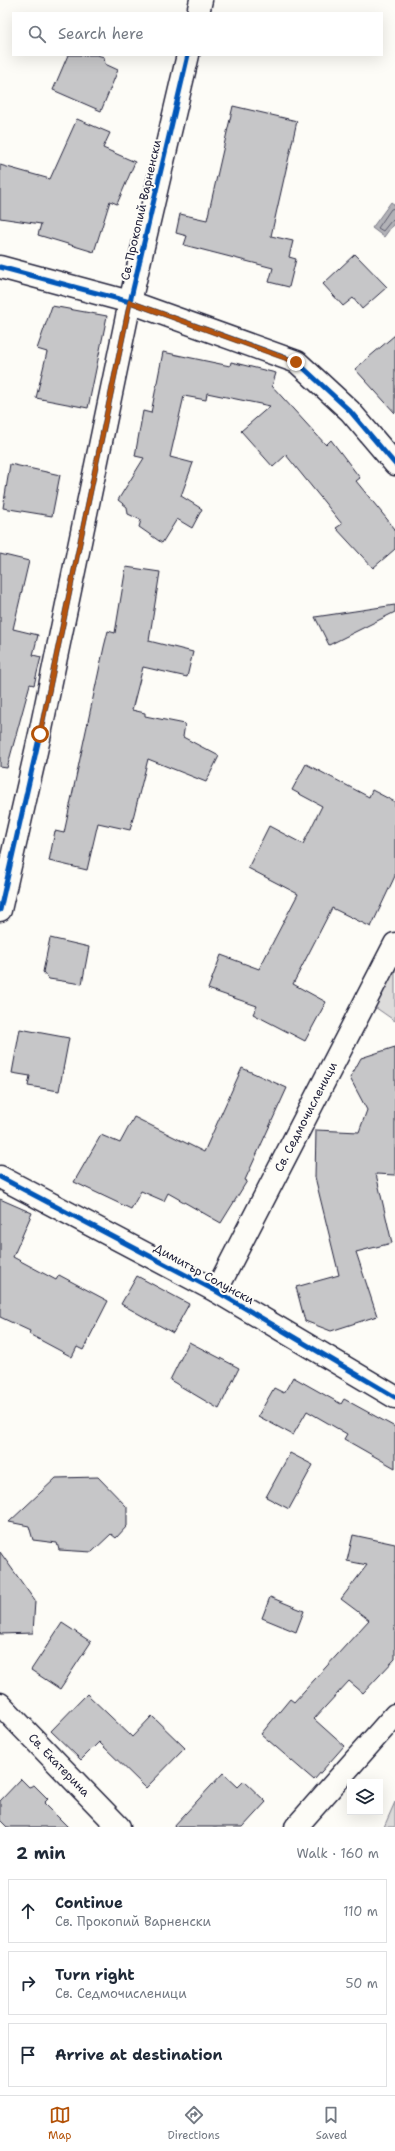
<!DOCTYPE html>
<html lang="en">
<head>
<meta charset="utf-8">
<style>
	:root { --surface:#fff; --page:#f6f6f7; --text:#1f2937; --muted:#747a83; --line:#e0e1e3; --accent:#b45309 }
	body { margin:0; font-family:"Shantell Sans",sans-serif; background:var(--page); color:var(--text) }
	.controls { position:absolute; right:12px; bottom:12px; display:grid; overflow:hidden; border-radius:0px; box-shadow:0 4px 16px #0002 }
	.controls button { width:36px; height:36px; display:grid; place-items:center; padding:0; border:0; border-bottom:1px solid var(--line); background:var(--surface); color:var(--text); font:20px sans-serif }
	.stop { position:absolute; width:12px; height:12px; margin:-9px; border:3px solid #b45309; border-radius:50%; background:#fff }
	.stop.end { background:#b45309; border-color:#fff; box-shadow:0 1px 4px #0008 }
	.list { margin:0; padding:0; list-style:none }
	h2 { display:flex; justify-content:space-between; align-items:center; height:52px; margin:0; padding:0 16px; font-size:17px }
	h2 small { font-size:13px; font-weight:400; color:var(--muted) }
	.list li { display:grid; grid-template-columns:26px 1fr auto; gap:12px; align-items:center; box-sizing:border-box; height:64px; margin:0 8px 8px; padding:0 8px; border:1px solid var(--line); border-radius:0px }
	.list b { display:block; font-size:15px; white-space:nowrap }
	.list p { margin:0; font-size:13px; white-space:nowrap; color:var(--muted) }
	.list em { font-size:13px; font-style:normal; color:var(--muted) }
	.icon { flex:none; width:22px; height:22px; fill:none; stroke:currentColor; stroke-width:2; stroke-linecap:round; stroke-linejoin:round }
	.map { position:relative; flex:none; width:395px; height:1827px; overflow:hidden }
	.search { position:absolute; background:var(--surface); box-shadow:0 4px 16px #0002; left:12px; right:12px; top:12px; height:44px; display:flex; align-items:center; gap:10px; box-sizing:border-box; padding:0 14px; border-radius:0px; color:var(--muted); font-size:15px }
	.sheet { height:268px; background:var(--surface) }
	nav { display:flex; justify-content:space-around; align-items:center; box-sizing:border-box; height:56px; border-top:1px solid var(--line); background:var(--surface); font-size:11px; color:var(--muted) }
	nav a { display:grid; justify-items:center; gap:2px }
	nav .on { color:var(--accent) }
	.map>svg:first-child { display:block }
	.green { fill:#dddcdb; stroke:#807f8b }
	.water { fill:#b2b2b7; stroke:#787885 }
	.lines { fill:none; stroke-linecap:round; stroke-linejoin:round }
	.shore { stroke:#5c5c6d; stroke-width:1 }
	.building { fill:#c6c6c8; stroke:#22223b }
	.minor-casing { stroke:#22223b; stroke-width:25 }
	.minor { stroke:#fdfcf7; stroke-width:22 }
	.cycleway-casing { stroke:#fdfcf7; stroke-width:8 }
	.cycleway { stroke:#0057b8; stroke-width:5 }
	.route { stroke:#b45309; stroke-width:5 }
	.labels { text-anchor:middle; stroke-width:4; stroke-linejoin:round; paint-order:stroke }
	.street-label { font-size:12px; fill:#22223b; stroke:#fdfcf7 }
</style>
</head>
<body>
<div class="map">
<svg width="395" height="1827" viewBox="0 0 395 1827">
	<rect width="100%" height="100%" fill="#fdfcf7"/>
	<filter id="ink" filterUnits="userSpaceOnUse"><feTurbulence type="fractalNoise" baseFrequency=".025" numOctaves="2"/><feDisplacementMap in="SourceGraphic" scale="8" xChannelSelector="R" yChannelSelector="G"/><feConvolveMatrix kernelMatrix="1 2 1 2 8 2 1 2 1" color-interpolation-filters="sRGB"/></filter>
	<g filter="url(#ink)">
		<g class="green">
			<polygon points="395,960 395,1021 372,1005"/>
			<polygon points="395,1802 395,1827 384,1827"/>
		</g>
		<polygon class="water" points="391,202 395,205 395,222 384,237 372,228"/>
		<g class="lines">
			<polyline class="shore" points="395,208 391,209 378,228 383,231 391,221 395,220"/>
		</g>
		<g class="building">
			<polygon points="68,55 97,55 104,57 105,64 118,70 101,111 53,90"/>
			<polygon points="233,106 297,121 271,236 293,241 289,257 296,259 289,287 269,282 273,268 184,245 187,236 176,233 180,214 207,220"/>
			<polygon points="77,119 110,133 103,148 135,162 117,204 110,201 94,252 38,235 41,224 0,218 0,165 50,179"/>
			<polygon points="355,254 387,287 362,309 353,298 343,306 323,284"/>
			<polygon points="52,306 107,316 88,408 36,398 47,352 37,349"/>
			<polygon points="395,335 395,413 355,369"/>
			<polygon points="163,352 230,366 231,362 276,373 272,386 326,445 331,440 360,478 356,481 395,529 395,549 373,568 336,528 342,524 286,455 273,467 241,431 270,406 207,393 206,400 184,396 170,457 193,463 181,496 202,509 192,528 177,519 162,543 139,527 141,520 128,514 127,507 118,500 144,458 135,456 143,411 151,413"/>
			<polygon points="10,464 60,475 52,516 3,508"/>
			<polygon points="0,554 29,561 13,629 38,635 33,655 41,657 34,685 30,684 7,768 0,767"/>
			<polygon points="126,567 160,572 149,641 193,652 187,677 143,667 132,710 145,713 145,716 185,724 183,737 219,756 206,782 148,759 130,830 98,823 87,870 49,861 55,831 64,833 104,647 108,631 115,633"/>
			<polygon points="395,605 395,612 329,645 315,617"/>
			<polygon points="306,764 369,797 372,790 395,802 395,876 371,927 332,908 293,984 326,1002 305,1041 253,1014 257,1006 208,989 221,955 259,969 298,894 248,868 269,826 303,844 322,806 292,790"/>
			<polygon points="50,938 89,947 82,984 49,979 43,972"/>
			<polygon points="20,1029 69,1038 59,1091 28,1086 30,1076 12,1073"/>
			<polygon points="395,1047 395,1175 376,1174 392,1243 356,1252 377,1316 331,1331 305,1321 296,1287 339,1275 315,1177 316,1130 359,1132 367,1110 350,1078 361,1058"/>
			<polygon points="242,1068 287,1088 245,1180 247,1181 221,1223 168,1193 164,1201 141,1191 131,1209 74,1182 101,1135 120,1143 134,1117 204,1152"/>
			<polygon points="0,1199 32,1213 13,1257 56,1280 59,1275 108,1301 83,1350 77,1347 72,1357 29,1334 30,1331 0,1317"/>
			<polygon points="137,1276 189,1304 173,1333 121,1304"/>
			<polygon points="189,1342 239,1368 219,1409 170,1380"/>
			<polygon points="293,1377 341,1404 344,1399 395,1427 395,1468 344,1439 347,1434 307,1411 293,1435 258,1416 274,1388 284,1393"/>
			<polygon points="290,1453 313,1465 289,1509 266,1497"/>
			<polygon points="98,1477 127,1507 127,1526 116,1538 111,1534 92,1552 59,1550 57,1543 33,1540 29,1526 9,1522 56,1478"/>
			<polygon points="353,1535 395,1544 395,1659 363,1693 349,1681 314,1719 344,1746 314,1780 261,1734 290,1699 294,1702 369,1620 341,1599 367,1565 347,1561"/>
			<polygon points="0,1552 35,1601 33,1633 0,1634"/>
			<polygon points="270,1597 304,1611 296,1632 262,1618"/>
			<polygon points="62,1623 91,1642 60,1689 31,1670"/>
			<polygon points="87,1694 132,1737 152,1716 185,1748 146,1788 99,1742 81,1760 51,1731"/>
			<polygon points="223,1773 238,1787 244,1781 266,1802 243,1827 173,1827"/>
			<polygon points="21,1779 29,1787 34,1785 48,1799 44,1803 68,1827 7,1827 0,1820 0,1801"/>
		</g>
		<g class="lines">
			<defs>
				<g id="minor">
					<polyline points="198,13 201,0"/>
					<polyline points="0,267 130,302 297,362 350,411 395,464"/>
					<polyline points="0,910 40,734 130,302 188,55"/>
					<polyline points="0,1177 216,1291 395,1397"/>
					<path id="s1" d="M 216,1291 L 395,944"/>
					<path id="s2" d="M 0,1704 L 119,1827"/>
					<polyline points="296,1827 395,1715"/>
				</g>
			</defs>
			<use href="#minor" class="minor-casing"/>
			<use href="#minor" class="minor"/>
			<defs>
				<g id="cycleway">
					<polyline points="0,267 130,302 297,362 350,411 395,464"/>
					<polyline points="0,910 40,734 130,302 188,55"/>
					<polyline points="0,1177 216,1291 395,1397"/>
				</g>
			</defs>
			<use href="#cycleway" class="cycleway-casing"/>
			<use href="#cycleway" class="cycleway"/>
		</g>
	</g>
	<g class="lines" filter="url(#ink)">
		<polyline class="route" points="40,734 130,302 296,362"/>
	</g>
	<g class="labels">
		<g class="street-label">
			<text transform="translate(141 210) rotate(-77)" y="4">Св. Прокопий Варненски</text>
			<text dy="4" stroke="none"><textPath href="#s1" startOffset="196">Св. Седмочисленици</textPath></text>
			<text transform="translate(204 1274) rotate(29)" y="4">Димитър Солунски</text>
			<text dy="4" stroke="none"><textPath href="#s2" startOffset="85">Св. Екатерина</textPath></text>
		</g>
	</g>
</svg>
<div class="controls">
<button><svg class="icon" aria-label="layers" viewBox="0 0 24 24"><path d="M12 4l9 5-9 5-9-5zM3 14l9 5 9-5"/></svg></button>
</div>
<div class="stop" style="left:40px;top:734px"></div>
<div class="stop end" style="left:296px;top:362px"></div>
<div class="search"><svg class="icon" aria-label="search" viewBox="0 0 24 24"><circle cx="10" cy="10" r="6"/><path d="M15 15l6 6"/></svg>Search here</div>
</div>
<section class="sheet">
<h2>2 min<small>Walk · 160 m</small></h2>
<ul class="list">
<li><svg class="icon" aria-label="ahead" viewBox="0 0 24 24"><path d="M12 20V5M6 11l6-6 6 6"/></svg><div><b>Continue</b><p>Св. Прокопий Варненски</p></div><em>110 m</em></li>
<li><svg class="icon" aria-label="right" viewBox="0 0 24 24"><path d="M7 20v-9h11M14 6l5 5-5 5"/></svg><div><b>Turn right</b><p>Св. Седмочисленици</p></div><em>50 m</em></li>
<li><svg class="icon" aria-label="arrive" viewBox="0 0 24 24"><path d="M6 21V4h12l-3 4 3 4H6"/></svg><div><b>Arrive at destination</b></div></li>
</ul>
</section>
<nav>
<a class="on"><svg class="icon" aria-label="map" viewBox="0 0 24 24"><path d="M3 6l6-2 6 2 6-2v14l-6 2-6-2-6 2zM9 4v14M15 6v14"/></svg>Map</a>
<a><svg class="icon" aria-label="directions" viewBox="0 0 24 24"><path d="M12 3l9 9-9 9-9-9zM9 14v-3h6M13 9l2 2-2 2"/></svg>Directions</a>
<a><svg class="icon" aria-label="saved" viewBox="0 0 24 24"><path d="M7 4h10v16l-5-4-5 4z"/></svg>Saved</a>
</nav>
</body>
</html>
